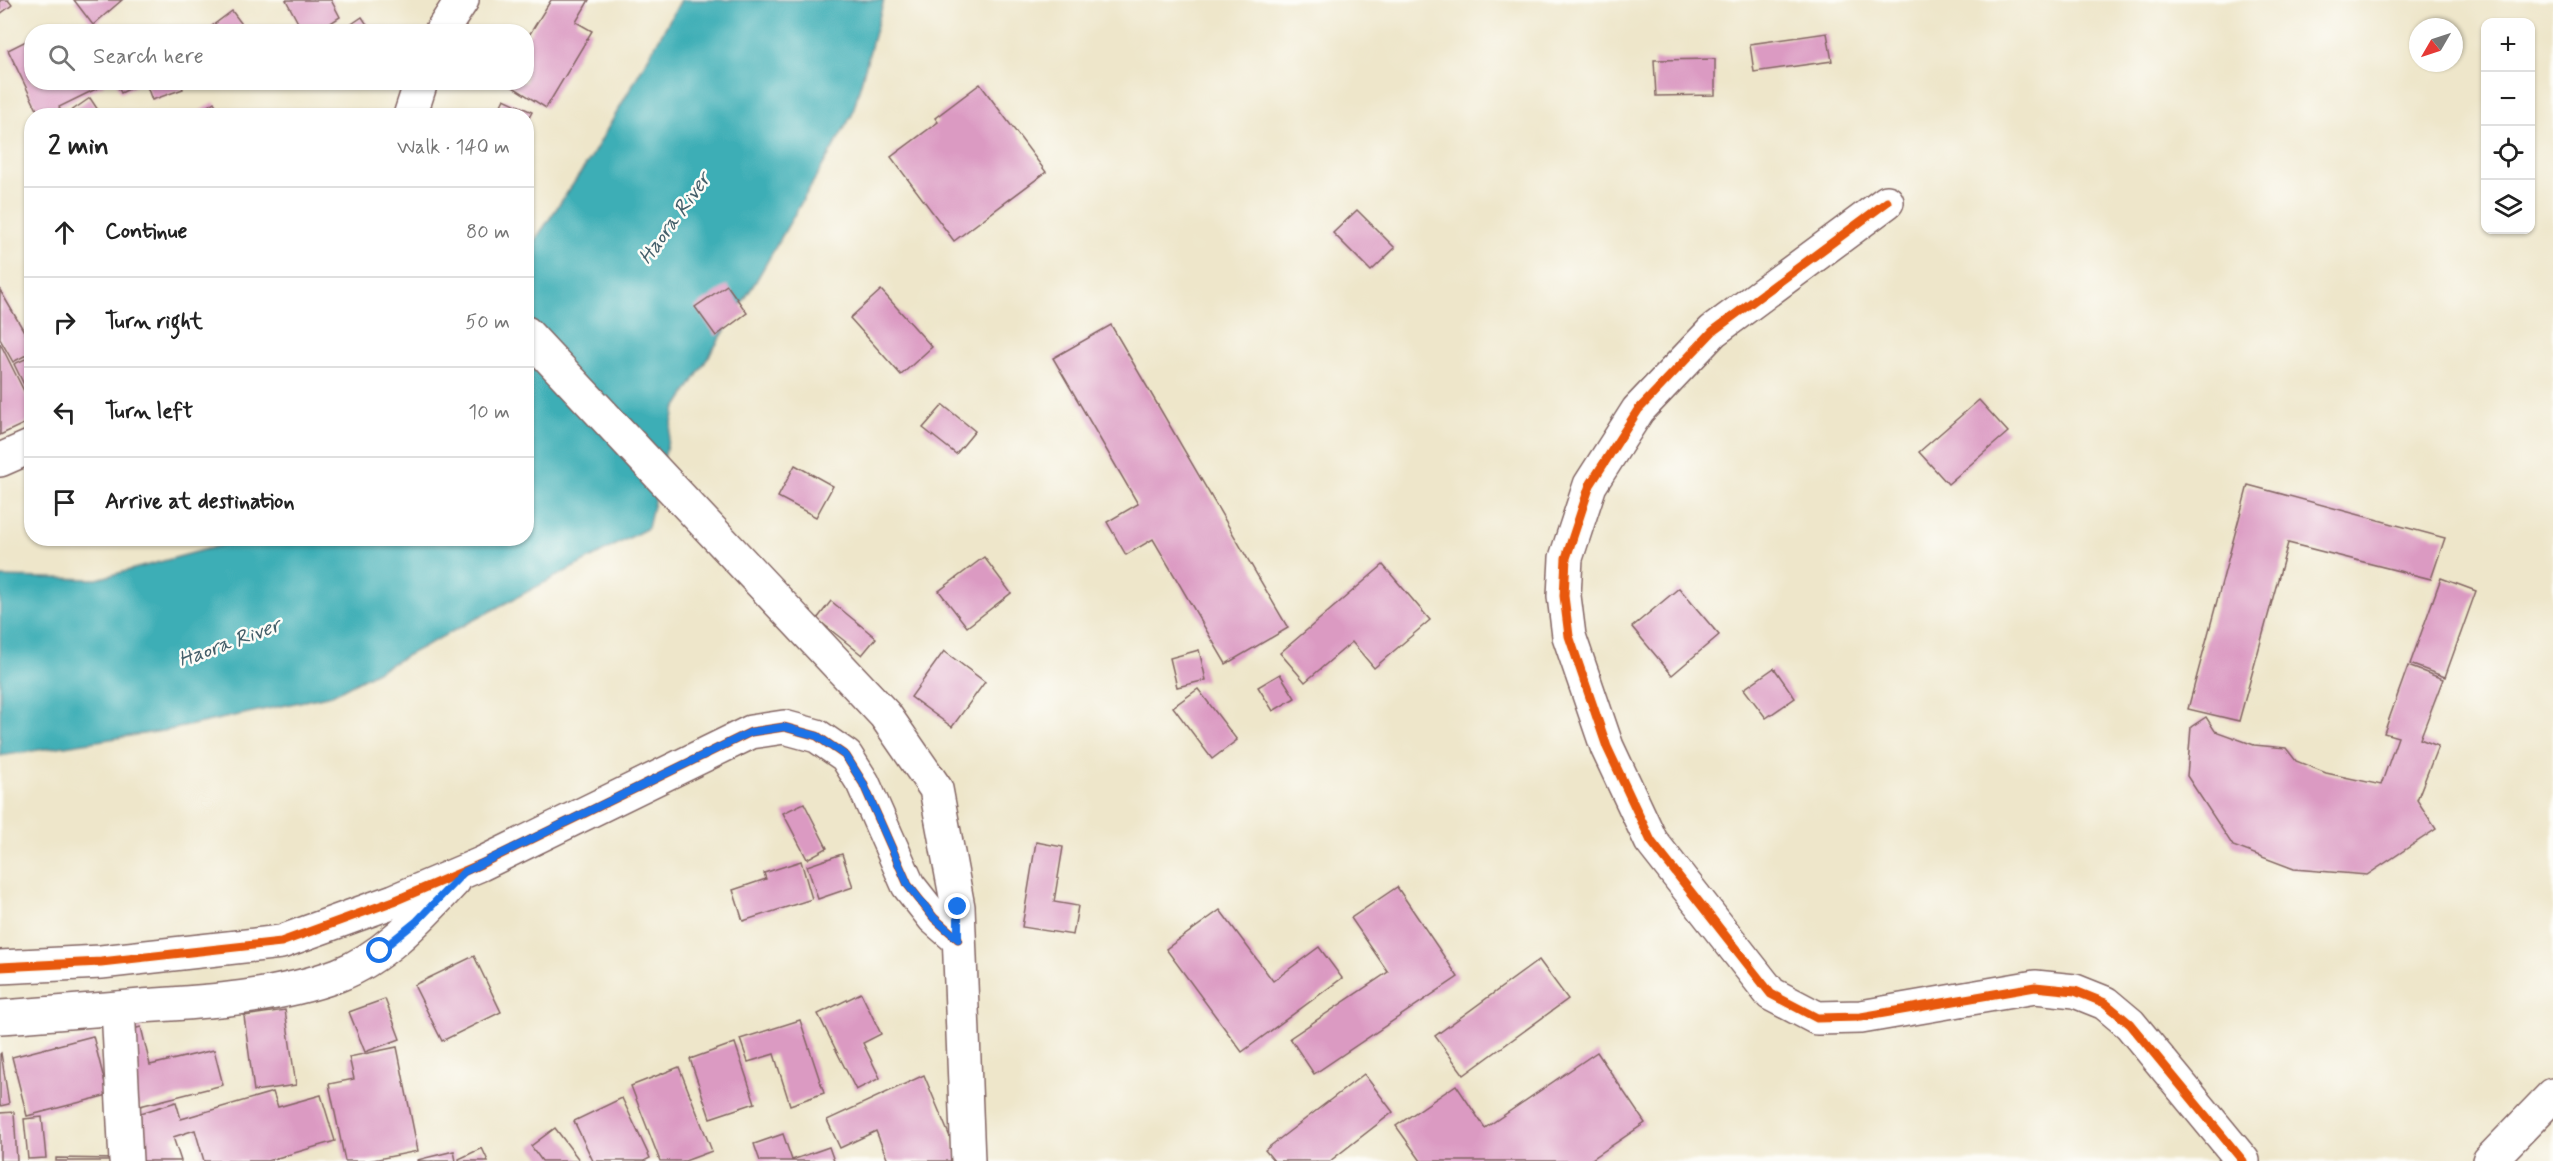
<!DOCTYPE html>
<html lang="en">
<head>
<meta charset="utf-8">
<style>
	:root { --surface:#fff; --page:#f6f6f6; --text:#222; --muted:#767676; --line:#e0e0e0 }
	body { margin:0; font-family:Mynerve,sans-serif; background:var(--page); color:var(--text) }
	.controls { position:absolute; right:18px; top:18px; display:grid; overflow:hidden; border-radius:12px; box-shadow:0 2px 4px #0004 }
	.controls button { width:54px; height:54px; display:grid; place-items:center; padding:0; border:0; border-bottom:2px solid var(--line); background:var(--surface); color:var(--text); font:30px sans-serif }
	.compass { position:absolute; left:2409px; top:18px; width:54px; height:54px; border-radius:50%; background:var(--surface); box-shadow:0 2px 4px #0004; rotate:231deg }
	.stop { position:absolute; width:18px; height:18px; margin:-14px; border:4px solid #1a73e8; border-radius:50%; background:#fff }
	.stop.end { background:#1a73e8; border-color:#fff; box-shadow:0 2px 6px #0008 }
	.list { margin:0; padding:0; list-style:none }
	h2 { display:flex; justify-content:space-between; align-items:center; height:78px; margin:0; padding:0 24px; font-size:26px }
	h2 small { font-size:20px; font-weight:400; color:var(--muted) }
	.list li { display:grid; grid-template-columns:39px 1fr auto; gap:18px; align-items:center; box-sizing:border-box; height:90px; padding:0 24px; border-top:2px solid var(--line) }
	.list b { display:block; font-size:22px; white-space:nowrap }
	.list em { font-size:20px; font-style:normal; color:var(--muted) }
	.icon { flex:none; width:33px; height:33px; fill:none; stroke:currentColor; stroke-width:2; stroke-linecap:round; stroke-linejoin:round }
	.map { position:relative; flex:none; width:2553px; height:1161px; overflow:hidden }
	.search { position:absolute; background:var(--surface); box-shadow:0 2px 4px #0004; left:24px; top:24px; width:510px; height:66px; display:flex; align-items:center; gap:15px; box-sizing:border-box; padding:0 21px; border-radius:24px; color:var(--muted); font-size:22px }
	.panel { position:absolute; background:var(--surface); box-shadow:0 2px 4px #0004; left:24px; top:108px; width:510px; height:438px; border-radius:24px }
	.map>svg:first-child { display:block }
	.water { fill:#3daeb6; stroke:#446670; stroke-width:1.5 }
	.building { fill:#db9ac2 }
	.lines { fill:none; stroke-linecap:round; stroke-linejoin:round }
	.minor-casing { stroke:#836563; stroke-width:36 }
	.minor { stroke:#fff; stroke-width:33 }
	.cycleway-casing { stroke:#fdfcf7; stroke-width:13 }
	.cycleway { stroke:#e8590c; stroke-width:9 }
	.route { stroke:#1a73e8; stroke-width:8 }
	.labels { text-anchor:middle; stroke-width:5; stroke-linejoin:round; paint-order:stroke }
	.water-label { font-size:21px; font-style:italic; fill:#445f6a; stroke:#fdfcf7 }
</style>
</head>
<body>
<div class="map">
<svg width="2553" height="1161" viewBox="0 0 2553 1161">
	<rect width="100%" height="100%" fill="#fdfcf7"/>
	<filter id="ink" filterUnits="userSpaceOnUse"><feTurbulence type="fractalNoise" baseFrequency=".0167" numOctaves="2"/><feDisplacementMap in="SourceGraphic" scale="12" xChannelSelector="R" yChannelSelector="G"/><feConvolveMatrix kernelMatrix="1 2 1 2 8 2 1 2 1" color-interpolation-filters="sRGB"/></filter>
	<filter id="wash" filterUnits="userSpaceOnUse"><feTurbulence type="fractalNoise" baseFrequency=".008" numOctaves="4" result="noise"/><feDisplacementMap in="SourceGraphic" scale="24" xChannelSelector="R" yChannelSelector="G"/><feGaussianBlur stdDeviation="1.35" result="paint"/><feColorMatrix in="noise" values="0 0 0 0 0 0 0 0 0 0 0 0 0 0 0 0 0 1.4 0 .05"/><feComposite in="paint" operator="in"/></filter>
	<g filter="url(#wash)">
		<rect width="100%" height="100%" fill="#eee6ca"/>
		<polygon class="water" points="681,0 884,0 852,115 756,281 675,410 648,528 332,695 169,730 0,756 0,577 97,579 244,539 526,538 527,252 590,159"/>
		<g id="blocks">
			<g class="building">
				<polygon points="0,0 8,0 12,5 0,14"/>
				<polygon points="74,0 122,0 93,25"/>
				<polygon points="286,0 331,0 340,17 317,32 303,32"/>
				<polygon points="551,0 589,0 576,22 592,31 546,108 505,82 526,82 526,40"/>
				<polygon points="232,11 244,27 238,32 216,32 212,26"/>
				<polygon points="362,17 372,32 340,32"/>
				<polygon points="1827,33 1832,61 1754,72 1750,44"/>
				<polygon points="32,38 32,82 103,82 104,85 59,107 63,116 40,116 8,50"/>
				<polygon points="1715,59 1715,95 1656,96 1654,60"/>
				<polygon points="116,82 143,82 121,93"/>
				<polygon points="151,82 181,82 183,89 152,100 146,84"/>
				<polygon points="980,84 1046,172 954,241 891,157 938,122 935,118"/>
				<polygon points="90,98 102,116 64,116"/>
				<polygon points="504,99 532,112 526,123 526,116 496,116"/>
				<polygon points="214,102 222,116 192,116"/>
				<polygon points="1357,210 1395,248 1371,271 1333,233"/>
				<polygon points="727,285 747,313 716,336 695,307"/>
				<polygon points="0,290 32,345 32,352 13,362 0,339"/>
				<polygon points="881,290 932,347 901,375 850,318"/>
				<polygon points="1111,325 1288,628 1226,664 1153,539 1126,555 1107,522 1138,504 1053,358"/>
				<polygon points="0,343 32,407 32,420 0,435"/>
				<polygon points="32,356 32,401 14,364"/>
				<polygon points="1979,400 2008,432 1948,484 1919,452"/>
				<polygon points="943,405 975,431 956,454 923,428"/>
				<polygon points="795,465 833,486 816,517 778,497"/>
				<polygon points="2248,485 2445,538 2431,579 2288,543 2239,721 2188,709"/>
				<polygon points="984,557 1011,593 967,627 939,591"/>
				<polygon points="1383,565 1430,620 1374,668 1352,642 1305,682 1280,653"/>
				<polygon points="2441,578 2476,591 2445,677 2410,664"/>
				<polygon points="1679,588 1719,635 1672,675 1632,627"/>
				<polygon points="831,601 876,638 862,655 817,619"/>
				<polygon points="1199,650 1206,680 1177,687 1170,658"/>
				<polygon points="944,651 985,682 952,727 911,697"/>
				<polygon points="2408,666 2443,679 2420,739 2438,746 2417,800 2436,829 2367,875 2294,869 2233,846 2187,776 2191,727 2206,717 2215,731 2254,745 2286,748 2296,761 2326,773 2381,785 2398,737 2384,733"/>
				<polygon points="1774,668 1795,698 1766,718 1744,689"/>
				<polygon points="1280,674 1295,698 1273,711 1258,687"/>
				<polygon points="1198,689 1237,740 1212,759 1173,707"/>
				<polygon points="804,803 827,848 807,859 783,813"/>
				<polygon points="1036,842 1063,847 1054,902 1078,906 1073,935 1022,927"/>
				<polygon points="842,854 853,887 818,899 807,866"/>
				<polygon points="801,861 812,899 743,921 733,890 766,879 764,873"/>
				<polygon points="1397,887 1458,977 1314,1074 1290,1038 1388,972 1351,918"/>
				<polygon points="1220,910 1273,981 1319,947 1342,978 1242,1052 1166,949"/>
				<polygon points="474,956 501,1012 442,1041 414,985"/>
				<polygon points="1539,960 1568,999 1464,1075 1435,1036"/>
				<polygon points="861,993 881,1034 863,1043 880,1078 856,1090 818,1014"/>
				<polygon points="385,999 400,1039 365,1052 349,1012"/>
				<polygon points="285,1010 296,1085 254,1091 244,1016"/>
				<polygon points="800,1020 824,1093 790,1105 774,1054 748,1062 740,1039"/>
				<polygon points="141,1027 150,1065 214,1050 223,1085 124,1110 105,1036"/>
				<polygon points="93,1036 108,1095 27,1116 12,1057"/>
				<polygon points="735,1043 755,1103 710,1118 690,1059"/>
				<polygon points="397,1047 418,1151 368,1161 345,1161 329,1084 354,1079 349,1057"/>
				<polygon points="1597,1052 1645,1123 1589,1161 1421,1161 1396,1126 1456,1085 1485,1128"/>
				<polygon points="1,1053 9,1104 0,1106 0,1054"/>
				<polygon points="679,1067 712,1151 685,1161 660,1161 631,1086"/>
				<polygon points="1364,1074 1393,1112 1330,1161 1274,1161 1265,1150"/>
				<polygon points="924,1075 960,1161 888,1161 876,1131 840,1148 827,1120"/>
				<polygon points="273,1092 278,1107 321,1095 335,1141 267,1161 204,1161 195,1130 173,1137 181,1161 124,1161 112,1122 176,1102 181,1119"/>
				<polygon points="622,1098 650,1158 644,1161 593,1161 574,1121"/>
				<polygon points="14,1112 17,1161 0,1161 0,1113"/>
				<polygon points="42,1117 46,1158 28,1159 24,1119"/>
				<polygon points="555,1128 580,1161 542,1161 531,1146"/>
				<polygon points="783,1134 792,1160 829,1147 834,1161 760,1161 754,1144"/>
				<polygon points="482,1148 488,1161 459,1161 459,1159"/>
				<polygon points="454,1151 456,1161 417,1161 417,1160"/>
				<polygon points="56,1158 117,1159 117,1161 56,1161"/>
			</g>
		</g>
	</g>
	<g filter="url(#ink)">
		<use href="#blocks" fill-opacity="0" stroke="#836563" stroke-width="1.5"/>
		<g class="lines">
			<defs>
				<g id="minor">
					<polyline points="441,32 462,0"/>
					<polyline points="410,116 421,82"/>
					<polyline points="1887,202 1713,331 1638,410 1590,485 1566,558 1564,596 1569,636 1607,747 1651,841 1771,994 1817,1018 1861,1017 2035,987 2075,991 2105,1003 2130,1024 2243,1161"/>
					<polyline points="526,333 885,715 936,789 958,907 968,1161"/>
					<polyline points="0,460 32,446"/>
					<polyline points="0,967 101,962 281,942 394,901 481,864 751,732 784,727 817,736 846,756 863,783 908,885 934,918 958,939"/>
					<polyline points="118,1008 126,1161"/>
					<path d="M 0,1017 C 47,1014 94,1010 141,1006 C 206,1002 276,998 338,975 C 385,957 421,916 454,881"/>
					<polyline points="2489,1161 2553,1095"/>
				</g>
			</defs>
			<use href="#minor" class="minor-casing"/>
			<use href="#minor" class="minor"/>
			<defs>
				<g id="cycleway">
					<polyline points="1887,202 1713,331 1638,410 1590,485 1566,558 1564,596 1569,636 1607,747 1651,841 1771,994 1817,1018 1861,1017 2035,987 2075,991 2105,1003 2130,1024 2243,1161"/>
					<polyline points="0,967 101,962 281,942 394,901 481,864 751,732 784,727 817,736 846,756 863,783 908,885 934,918 958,939"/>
				</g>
			</defs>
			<use href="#cycleway" class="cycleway-casing"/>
			<use href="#cycleway" class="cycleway"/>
		</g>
	</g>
	<g class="lines" filter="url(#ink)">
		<polyline class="route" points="380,951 417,921 464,872 751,732 784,727 817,736 846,756 863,783 908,885 934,918 958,939 958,907"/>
	</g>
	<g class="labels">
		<g class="water-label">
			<text transform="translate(674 218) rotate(-54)" y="7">Haora River</text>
			<text transform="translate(229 642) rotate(-20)" y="7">Haora River</text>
		</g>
	</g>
</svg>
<div class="controls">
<button>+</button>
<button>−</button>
<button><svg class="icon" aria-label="locate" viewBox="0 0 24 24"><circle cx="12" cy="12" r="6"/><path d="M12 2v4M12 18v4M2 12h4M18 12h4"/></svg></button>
<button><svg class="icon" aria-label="layers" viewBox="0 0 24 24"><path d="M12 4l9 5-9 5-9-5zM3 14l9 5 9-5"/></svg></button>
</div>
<svg class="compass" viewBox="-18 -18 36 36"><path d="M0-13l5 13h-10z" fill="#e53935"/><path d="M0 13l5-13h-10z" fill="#767676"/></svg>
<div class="stop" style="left:380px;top:951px"></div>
<div class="stop end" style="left:958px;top:907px"></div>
<div class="search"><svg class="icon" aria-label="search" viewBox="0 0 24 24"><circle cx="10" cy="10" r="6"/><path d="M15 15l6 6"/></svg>Search here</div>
<section class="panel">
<h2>2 min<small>Walk · 140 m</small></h2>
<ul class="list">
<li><svg class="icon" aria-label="ahead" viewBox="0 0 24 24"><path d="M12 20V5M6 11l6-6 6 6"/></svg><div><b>Continue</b></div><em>80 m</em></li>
<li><svg class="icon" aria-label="right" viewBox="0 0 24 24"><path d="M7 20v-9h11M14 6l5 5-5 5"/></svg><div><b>Turn right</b></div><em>50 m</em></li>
<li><svg class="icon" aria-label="left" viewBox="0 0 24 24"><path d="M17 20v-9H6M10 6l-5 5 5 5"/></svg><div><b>Turn left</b></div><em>10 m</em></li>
<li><svg class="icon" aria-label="arrive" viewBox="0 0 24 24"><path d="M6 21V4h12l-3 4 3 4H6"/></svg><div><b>Arrive at destination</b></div></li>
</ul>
</section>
</div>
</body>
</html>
